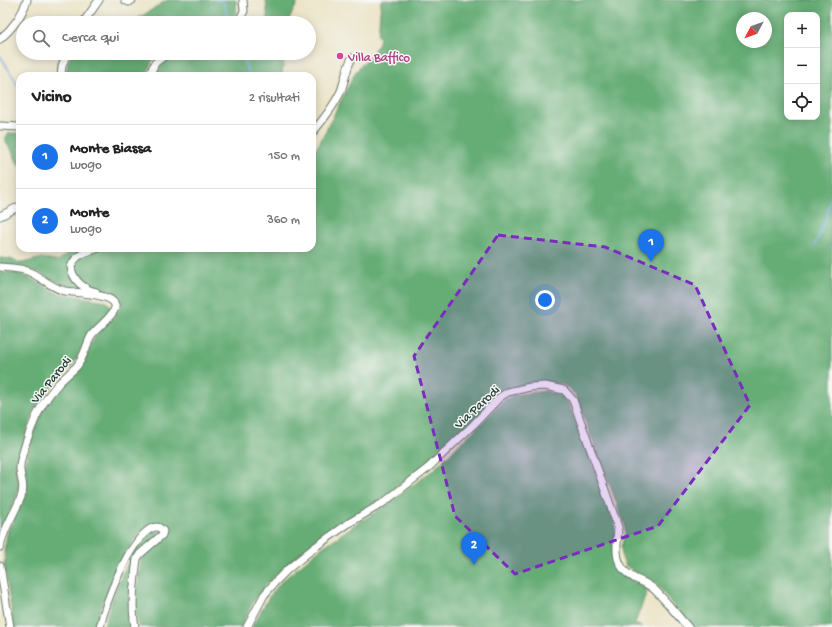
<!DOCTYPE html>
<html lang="it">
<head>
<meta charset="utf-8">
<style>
	:root { --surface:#fff; --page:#f6f6f6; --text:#222; --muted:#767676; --line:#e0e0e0; --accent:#1a73e8 }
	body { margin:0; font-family:"Gochi Hand",sans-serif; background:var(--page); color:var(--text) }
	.controls { position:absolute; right:12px; top:12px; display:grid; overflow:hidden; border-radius:8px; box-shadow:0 2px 10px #0003 }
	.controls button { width:36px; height:36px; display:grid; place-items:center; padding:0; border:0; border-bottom:1px solid var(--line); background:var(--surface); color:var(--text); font:20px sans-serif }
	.compass { position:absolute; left:736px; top:12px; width:36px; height:36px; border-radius:50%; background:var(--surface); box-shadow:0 2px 10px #0003; rotate:229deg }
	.you { position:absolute; left:545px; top:300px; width:14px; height:14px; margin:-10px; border:3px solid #fff; border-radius:50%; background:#1a73e8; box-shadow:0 0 0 6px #1a73e833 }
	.badge { display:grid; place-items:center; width:26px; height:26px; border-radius:50%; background:var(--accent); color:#fff; font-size:13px; font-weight:700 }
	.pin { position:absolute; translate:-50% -33px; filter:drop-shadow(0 1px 2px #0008) }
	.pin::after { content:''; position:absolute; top:21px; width:14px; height:12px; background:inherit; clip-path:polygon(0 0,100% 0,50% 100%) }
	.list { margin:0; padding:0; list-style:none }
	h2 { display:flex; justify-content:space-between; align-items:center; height:52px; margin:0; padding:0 16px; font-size:17px }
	h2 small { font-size:13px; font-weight:400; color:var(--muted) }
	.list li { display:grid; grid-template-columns:26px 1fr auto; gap:12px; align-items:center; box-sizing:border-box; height:64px; padding:0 16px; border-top:1px solid var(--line) }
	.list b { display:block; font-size:15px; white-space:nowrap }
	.list p { margin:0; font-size:13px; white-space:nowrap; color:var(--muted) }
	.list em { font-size:13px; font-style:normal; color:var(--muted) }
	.icon { flex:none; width:22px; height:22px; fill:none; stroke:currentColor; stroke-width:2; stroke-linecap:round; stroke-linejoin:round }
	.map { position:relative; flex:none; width:832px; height:627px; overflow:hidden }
	.search { position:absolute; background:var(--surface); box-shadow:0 2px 10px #0003; left:16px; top:16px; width:300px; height:44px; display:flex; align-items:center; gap:10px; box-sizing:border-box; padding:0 14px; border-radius:22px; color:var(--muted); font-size:15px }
	.panel { position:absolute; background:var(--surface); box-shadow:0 2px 10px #0003; left:16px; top:72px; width:300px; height:180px; border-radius:12px }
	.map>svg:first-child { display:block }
	.forest { fill:#65ac74; stroke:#427454; fill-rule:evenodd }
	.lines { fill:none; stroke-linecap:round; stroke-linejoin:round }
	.stream { stroke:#7eade8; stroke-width:1.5 }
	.minor-casing { stroke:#677767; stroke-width:9 }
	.minor { stroke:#fff; stroke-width:7 }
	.marked { fill:#7b2cbf; fill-opacity:0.2; stroke:#7b2cbf; stroke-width:3; stroke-dasharray:8 5; stroke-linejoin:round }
	.hotel-dot { fill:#d1479c; stroke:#f6f6f2; stroke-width:1.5 }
	.labels { text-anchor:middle; stroke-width:3; stroke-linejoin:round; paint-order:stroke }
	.hotel-label { font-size:13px; fill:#b23c85; stroke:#f6f6f2; text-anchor:start }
	.street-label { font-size:13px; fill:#1f3d34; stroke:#f6f6f2 }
</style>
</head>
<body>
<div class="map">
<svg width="832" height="627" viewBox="0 0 832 627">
	<rect width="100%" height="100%" fill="#f6f6f2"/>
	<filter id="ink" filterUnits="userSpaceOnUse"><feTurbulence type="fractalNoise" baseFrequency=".025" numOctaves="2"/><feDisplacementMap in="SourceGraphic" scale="8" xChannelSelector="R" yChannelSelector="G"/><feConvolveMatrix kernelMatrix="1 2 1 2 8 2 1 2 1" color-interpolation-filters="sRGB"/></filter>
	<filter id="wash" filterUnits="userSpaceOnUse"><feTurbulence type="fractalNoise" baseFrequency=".012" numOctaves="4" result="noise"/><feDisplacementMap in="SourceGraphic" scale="16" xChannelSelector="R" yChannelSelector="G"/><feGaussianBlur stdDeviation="0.9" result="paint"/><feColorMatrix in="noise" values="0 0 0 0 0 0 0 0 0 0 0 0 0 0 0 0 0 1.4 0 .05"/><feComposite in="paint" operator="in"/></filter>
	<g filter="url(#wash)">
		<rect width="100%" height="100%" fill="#ece4c7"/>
		<g class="forest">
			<path d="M 167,0 L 236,0 C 237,8 237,18 230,23 L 131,23 Z"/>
			<polygon points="266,0 299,0 289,19 288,23 268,23"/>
			<path d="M 381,0 L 832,0 L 832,627 L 694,627 L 674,607 L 657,584 L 651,580 L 641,577 L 625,565 L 622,558 L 621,547 L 625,533 L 625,525 L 575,394 L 564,385 L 547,382 L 530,383 L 508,388 L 500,393 L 466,429 L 424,465 L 381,500 L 327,532 L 296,556 L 264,587 L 253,602 L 241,627 L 139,627 L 135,607 L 141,560 C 146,549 168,543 165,528 C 139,501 99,609 95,627 L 14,627 L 5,570 L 4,550 L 8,530 L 26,496 L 27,482 L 24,469 L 32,438 L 43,410 L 50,400 L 81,366 L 97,333 L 114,317 L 121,307 L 121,302 L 119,299 L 111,293 L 66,286 L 39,273 L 20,267 L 0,264 L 0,258 L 10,259 L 22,263 L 42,258 L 58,261 L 75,248 L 312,248 L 312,151 L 317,148 L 355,73 L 378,45 L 380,38 L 378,35 ZM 787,15 L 817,15 L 817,117 L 787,117 ZM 742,18 L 766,18 L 766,42 L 742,42 Z"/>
			<polygon points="72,53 161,53 152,61 146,76 66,76 68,62"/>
			<polygon points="174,53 286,53 283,66 282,76 241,76 240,73 234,76 155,76 163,63"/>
			<polygon points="9,133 20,133 20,168 11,149 6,143 6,137"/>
			<polygon points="0,272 17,273 28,277 57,293 106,301 109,304 111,308 109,313 89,334 74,363 46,393 34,411 19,456 16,470 19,484 17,496 0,533"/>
			<path d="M 545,391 L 562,396 L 568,403 L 615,523 C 616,532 613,540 613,548 C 614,572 630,579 648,589 L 635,623 L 643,627 L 252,627 L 269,597 L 281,582 L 320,549 L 353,526 L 384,507 L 433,470 L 505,400 L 514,395 Z"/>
			<path d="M 157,530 L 159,531 L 159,534 L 134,562 L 129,593 L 130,617 L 131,627 L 104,627 C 109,604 133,536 157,530 Z"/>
		</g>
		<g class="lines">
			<g class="stream">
				<polyline points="215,0 223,0 229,23"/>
				<polyline points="241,53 246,67 251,76"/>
				<polyline points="0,55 20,89"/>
				<polyline points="815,245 826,218 832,194"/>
			</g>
		</g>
	</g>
	<g filter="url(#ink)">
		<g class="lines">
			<defs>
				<g id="minor">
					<polyline points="125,0 129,2 132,0"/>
					<polyline points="83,23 99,0"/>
					<polyline points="238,23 244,11 243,0"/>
					<path d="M 0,39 C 13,28 22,16 27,0"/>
					<polyline points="61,76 62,66 67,53"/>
					<polyline points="149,76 155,63 168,53"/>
					<polyline points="0,126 20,127"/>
					<path d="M 312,133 C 323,120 334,106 341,91 C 344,83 348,63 352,58"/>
					<polyline points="0,216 20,206"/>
					<path d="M 0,267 C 10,268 21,268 30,272 C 40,277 54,289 65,291 C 75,293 112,293 115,305 C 117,314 96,328 91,336 C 86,346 84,357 77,366 C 71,372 65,377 59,383 C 46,397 37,412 31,429 C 27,440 19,459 20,470 C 21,481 25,485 21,497 C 14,515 3,529 0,547"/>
					<path d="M 96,292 C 83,289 73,280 71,267 C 75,254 87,252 98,248"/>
					<polyline points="0,566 10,627"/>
					<path d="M 100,627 C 106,601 128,543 150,529 C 155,526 159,526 163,531 L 162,535 L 140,554 L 137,559 C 134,583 131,604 135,627"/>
					<path d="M 247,627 L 264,595 L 276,581 L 288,569 L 315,547 L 349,523 L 383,503 L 428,468 L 474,424 L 500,397 L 508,392 L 530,387 L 545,386 L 564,390 L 573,400 L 618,527 C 617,547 612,566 634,578 C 642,582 649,584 655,590 C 667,602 677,615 688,627"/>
				</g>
			</defs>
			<use href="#minor" class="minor-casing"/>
			<use href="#minor" class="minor"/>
		</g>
	</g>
	<path class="marked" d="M 498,235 L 605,247 L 695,285 L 750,405 L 658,526 L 515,574 L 455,516 L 414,356 Z"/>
	<circle class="hotel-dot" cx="340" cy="56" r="4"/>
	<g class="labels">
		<g class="hotel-label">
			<text x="348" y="61">Villa Baffico</text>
		</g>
		<g class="street-label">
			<text transform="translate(50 379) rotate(-51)" y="5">Via Parodi</text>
			<text transform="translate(476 406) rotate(-43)" y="5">Via Parodi</text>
		</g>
	</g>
</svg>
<div class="controls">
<button>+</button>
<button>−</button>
<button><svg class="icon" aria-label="locate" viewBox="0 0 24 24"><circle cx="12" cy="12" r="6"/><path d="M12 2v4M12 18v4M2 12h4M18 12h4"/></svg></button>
</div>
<svg class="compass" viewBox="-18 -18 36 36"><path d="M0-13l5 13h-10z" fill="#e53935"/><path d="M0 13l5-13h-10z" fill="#767676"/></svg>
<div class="you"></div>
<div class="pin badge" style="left:651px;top:262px">1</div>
<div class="pin badge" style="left:474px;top:565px">2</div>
<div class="search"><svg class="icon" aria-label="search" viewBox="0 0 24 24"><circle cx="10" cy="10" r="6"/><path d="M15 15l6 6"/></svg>Cerca qui</div>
<section class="panel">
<h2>Vicino<small>2 risultati</small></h2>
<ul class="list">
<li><span class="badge">1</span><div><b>Monte Biassa</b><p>Luogo</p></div><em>150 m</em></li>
<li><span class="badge">2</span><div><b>Monte</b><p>Luogo</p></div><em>360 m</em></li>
</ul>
</section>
</div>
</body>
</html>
